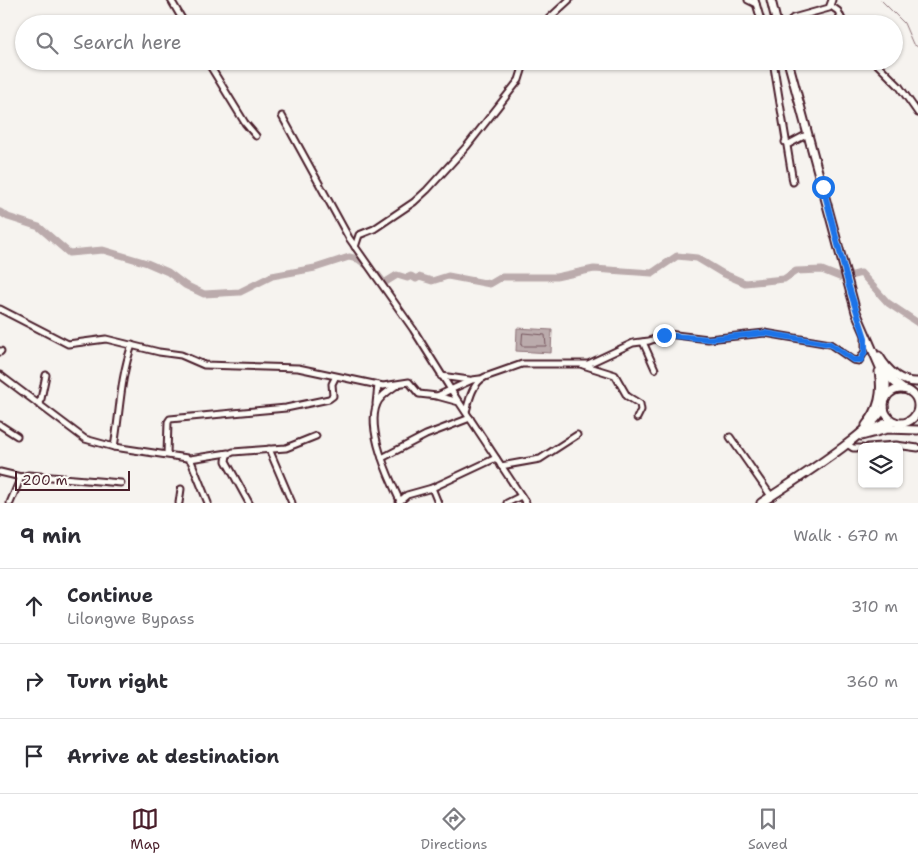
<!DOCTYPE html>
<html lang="en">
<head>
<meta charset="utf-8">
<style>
	:root { --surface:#fff; --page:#f2f2f3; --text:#2b2b33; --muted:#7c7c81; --line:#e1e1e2; --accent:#4a1f2b }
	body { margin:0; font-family:"Shantell Sans",sans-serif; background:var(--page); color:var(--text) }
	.controls { position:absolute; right:15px; bottom:15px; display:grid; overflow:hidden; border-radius:8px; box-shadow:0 1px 4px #0004 }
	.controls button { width:45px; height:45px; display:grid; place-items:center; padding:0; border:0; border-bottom:1px solid var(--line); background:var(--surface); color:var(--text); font:25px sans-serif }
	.scale { position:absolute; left:15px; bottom:12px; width:115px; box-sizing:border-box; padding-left:5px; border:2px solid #4a1f2b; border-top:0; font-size:14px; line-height:18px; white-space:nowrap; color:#4a1f2b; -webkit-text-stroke:4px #fdfcf7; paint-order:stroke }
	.stop { position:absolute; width:15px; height:15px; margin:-11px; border:4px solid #1a73e8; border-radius:50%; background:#fff }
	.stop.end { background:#1a73e8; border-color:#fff; box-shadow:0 1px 5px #0008 }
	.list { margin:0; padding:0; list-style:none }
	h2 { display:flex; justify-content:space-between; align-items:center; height:65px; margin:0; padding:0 20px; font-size:21px }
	h2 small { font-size:16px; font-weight:400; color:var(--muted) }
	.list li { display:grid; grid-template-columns:32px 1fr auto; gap:15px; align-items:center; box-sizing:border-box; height:75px; padding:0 20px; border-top:1px solid var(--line) }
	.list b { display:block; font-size:19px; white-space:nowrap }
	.list p { margin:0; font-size:16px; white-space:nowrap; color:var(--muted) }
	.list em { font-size:16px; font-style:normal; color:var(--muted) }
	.icon { flex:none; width:28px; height:28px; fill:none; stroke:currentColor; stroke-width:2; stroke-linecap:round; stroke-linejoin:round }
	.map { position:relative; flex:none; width:918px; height:503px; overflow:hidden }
	.search { position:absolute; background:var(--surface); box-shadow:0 1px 4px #0004; left:15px; right:15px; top:15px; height:55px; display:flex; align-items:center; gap:12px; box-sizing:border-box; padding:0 18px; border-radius:28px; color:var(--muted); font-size:19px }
	.sheet { height:290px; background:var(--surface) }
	nav { display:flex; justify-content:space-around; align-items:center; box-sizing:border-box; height:70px; border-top:1px solid var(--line); background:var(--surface); font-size:14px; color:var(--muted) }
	nav a { display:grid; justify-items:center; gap:2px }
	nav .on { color:var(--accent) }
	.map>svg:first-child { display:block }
	.water { fill:#bbabac; stroke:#8e7378 }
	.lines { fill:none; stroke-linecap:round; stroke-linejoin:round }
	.shore { stroke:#77575f; stroke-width:1 }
	.stream { stroke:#8e7378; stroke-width:1 }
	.river { stroke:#bbabac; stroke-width:7 }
	.minor-casing { stroke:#4a1f2b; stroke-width:9 }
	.major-casing { stroke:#4a1f2b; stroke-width:11 }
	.minor { stroke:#fdfcf7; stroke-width:5 }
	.major { stroke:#fdfcf7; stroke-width:7 }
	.route { stroke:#1a73e8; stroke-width:6 }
</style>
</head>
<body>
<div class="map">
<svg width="918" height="503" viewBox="0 0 918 503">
	<rect width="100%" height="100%" fill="#f6f3ef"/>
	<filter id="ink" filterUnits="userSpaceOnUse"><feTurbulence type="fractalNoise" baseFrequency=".02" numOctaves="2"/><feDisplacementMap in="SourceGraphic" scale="10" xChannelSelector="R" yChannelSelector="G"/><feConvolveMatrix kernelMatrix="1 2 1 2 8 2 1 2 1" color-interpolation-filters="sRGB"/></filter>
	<g filter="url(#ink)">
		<polygon class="water" points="517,328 552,330 551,353 516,351"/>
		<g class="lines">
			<polygon class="shore" points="523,333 545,335 546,346 522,346"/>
			<polyline class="stream" points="881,0 904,23 913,44 918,47"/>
			<g class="river">
				<polyline points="0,212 8,217 39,227 69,253 103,250 147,263 168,272 185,285 204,294 240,292 272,276 315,268 349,257 358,259 370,268"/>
				<polyline points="378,275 384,283 397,275 407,278 411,276 416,279 419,277 432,281 448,276 490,284 502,277 556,277 594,269 652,273 677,256 697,258 722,273 745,283 784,279 796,271 822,270 842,278 861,273 888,303 918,323"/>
			</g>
			<defs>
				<g id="minor">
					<polyline points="171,0 185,24"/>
					<polyline points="748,0 756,4"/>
					<polyline points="755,0 762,24"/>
					<polyline points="831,6 838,11 844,24"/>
					<polyline points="543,24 569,0"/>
					<polyline points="789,24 793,18 829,8 832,0"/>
					<polyline points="207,61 245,123 256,136"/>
					<polyline points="773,61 793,182"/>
					<polyline points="874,61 899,86 918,113"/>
					<polyline points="282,116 349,238 413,329 458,401"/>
					<polyline points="785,142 789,144 804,136"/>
					<polyline points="355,247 359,235 374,229 414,202 427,190 467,146 519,80 525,61"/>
					<polyline points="0,309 68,344 106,339 159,352 181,355 204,365 298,368 383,386 409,382 419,394 437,396 459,402 526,503"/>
					<polyline points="643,342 655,369"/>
					<polyline points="0,352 1,351"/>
					<polyline points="583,365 615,375 627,396 640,404 641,410 637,418"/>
					<polyline points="0,375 85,439 114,447 187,458 191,461 208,503"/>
					<polyline points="441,376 469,380"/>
					<path d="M 397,385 C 390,390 380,396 377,404 C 366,429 389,478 400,501"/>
					<polyline points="437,396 472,380 480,379"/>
					<polyline points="38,404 41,399 46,375"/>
					<polyline points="376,404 378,385"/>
					<path d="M 466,412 C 469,400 473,382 485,377 L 522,364 L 588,364 L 633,343 L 649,341 L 668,334 L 708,339 L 765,333 L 830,344 L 853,360 L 859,361 L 865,351 L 865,338"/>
					<polyline points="0,425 17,436"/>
					<polyline points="730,437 771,496"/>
					<polyline points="847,444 853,448 862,448"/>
					<path d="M 114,447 C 120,413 120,378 132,345"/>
					<polyline points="868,447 896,445 918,448"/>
					<polyline points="269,449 292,503"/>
					<polyline points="167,454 168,422 170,419 286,408 329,399 333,396 332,384 335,378"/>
					<polyline points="382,458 426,435 470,418"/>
					<polyline points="190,459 228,453"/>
					<polyline points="501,466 540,459 577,435"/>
					<polyline points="0,472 21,477 28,475 121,483"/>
					<polyline points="432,488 438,503"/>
					<polyline points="399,502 407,495 432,488 496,458"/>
					<polyline points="10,503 21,477"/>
					<polyline points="179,503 181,489"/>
					<polyline points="249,503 226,461 227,455 233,452 286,448 316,436"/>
					<polyline points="507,503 521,496"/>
				</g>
				<g id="major">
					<polyline points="771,0 777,24"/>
					<polyline points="788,61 856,312 886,381 886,398"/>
					<path d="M 879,356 C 888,371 900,383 918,382"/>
					<polyline points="884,369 894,382 903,389"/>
					<circle cx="901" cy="406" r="17"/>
					<path d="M 866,425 C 879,410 883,392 879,372"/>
					<polyline points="870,431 883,424 895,422"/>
					<polyline points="861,436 887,429 918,430"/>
					<path d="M 761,503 C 787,485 874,432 884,407"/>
				</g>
			</defs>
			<use href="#minor" class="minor-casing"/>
			<use href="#major" class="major-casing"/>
			<use href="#minor" class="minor"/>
			<use href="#major" class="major"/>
		</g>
	</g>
	<g class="lines" filter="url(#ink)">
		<polyline class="route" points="664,335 708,339 765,333 830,344 853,360 861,360 865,351 865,338 849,287 823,187"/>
	</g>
</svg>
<div class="controls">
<button><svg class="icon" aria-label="layers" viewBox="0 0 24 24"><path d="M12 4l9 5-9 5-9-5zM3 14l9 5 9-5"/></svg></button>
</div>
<div class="scale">200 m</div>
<div class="stop" style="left:823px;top:187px"></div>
<div class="stop end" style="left:664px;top:335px"></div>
<div class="search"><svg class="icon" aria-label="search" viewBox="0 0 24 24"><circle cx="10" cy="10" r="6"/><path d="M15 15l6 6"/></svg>Search here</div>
</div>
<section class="sheet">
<h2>9 min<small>Walk · 670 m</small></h2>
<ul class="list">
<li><svg class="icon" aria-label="ahead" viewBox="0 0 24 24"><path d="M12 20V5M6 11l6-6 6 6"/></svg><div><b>Continue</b><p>Lilongwe Bypass</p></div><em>310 m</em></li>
<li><svg class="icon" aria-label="right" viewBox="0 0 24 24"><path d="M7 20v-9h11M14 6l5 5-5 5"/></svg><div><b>Turn right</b></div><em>360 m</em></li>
<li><svg class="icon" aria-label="arrive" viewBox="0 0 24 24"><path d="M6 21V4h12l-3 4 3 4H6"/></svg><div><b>Arrive at destination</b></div></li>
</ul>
</section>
<nav>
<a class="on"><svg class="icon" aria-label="map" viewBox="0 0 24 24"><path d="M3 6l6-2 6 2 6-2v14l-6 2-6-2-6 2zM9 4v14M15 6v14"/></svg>Map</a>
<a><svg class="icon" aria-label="directions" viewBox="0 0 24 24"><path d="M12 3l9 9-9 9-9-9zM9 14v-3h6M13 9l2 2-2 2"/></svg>Directions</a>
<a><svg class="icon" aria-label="saved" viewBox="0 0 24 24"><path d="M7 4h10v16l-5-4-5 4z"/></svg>Saved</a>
</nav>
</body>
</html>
